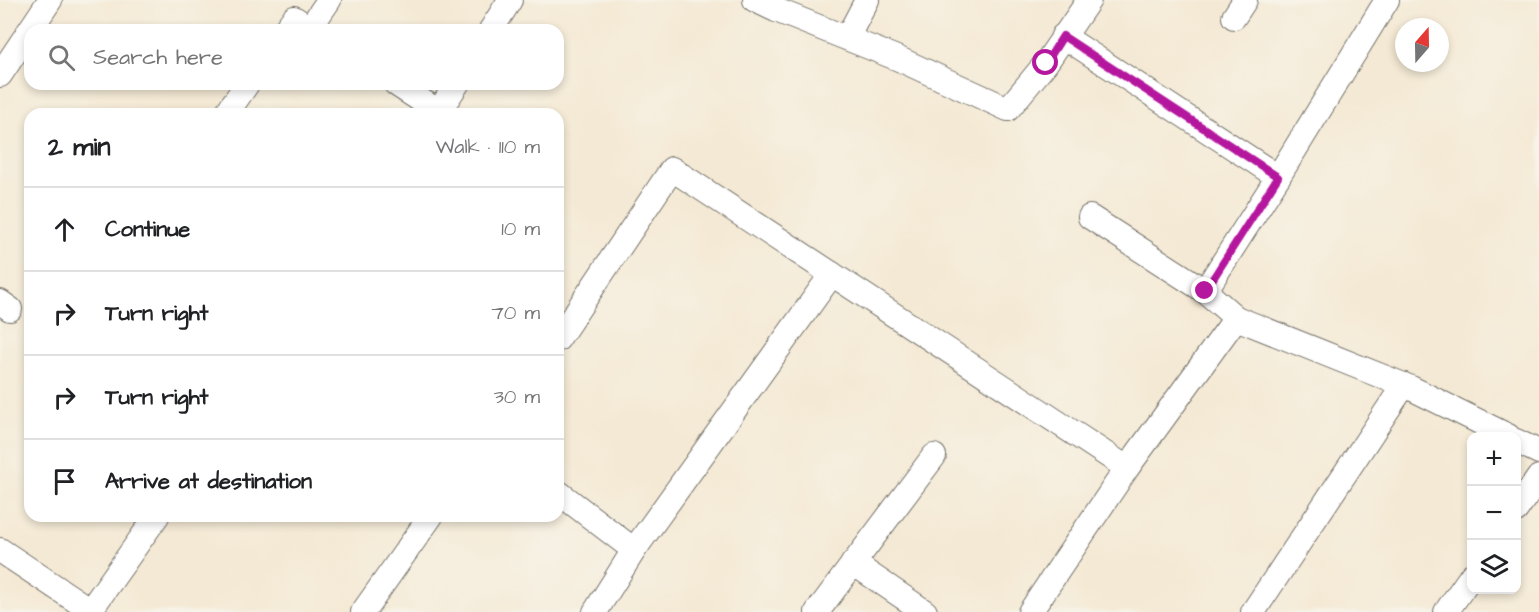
<!DOCTYPE html>
<html lang="en">
<head>
<meta charset="utf-8">
<style>
	:root { --surface:#fff; --page:#f2f2f2; --text:#202124; --muted:#757577; --line:#e0e0e0 }
	body { margin:0; font-family:"Architects Daughter",sans-serif; background:var(--page); color:var(--text) }
	.controls { position:absolute; right:18px; bottom:18px; display:grid; overflow:hidden; border-radius:12px; box-shadow:0 3px 9px #0003 }
	.controls button { width:54px; height:54px; display:grid; place-items:center; padding:0; border:0; border-bottom:2px solid var(--line); background:var(--surface); color:var(--text); font:30px sans-serif }
	.compass { position:absolute; left:1395px; top:18px; width:54px; height:54px; border-radius:50%; background:var(--surface); box-shadow:0 3px 9px #0003; rotate:20deg }
	.stop { position:absolute; width:18px; height:18px; margin:-14px; border:4px solid #b5179e; border-radius:50%; background:#fff }
	.stop.end { background:#b5179e; border-color:#fff; box-shadow:0 2px 6px #0008 }
	.list { margin:0; padding:0; list-style:none }
	h2 { display:flex; justify-content:space-between; align-items:center; height:78px; margin:0; padding:0 24px; font-size:26px }
	h2 small { font-size:20px; font-weight:400; color:var(--muted) }
	.list li { display:grid; grid-template-columns:39px 1fr auto; gap:18px; align-items:center; box-sizing:border-box; height:84px; padding:0 24px; border-top:2px solid var(--line) }
	.list b { display:block; font-size:22px; white-space:nowrap }
	.list em { font-size:20px; font-style:normal; color:var(--muted) }
	.icon { flex:none; width:33px; height:33px; fill:none; stroke:currentColor; stroke-width:2; stroke-linecap:round; stroke-linejoin:round }
	.map { position:relative; flex:none; width:1539px; height:612px; overflow:hidden }
	.search { position:absolute; background:var(--surface); box-shadow:0 3px 9px #0003; left:24px; top:24px; width:540px; height:66px; display:flex; align-items:center; gap:15px; box-sizing:border-box; padding:0 21px; border-radius:18px; color:var(--muted); font-size:22px }
	.panel { position:absolute; background:var(--surface); box-shadow:0 3px 9px #0003; left:24px; top:108px; width:540px; height:414px; border-radius:18px }
	.map>svg:first-child { display:block }
	.lines { fill:none; stroke-linecap:round; stroke-linejoin:round }
	.minor-casing { stroke:#716e66; stroke-width:26 }
	.minor { stroke:#fff; stroke-width:24 }
	.route { stroke:#b5179e; stroke-width:8 }
</style>
</head>
<body>
<div class="map">
<svg width="1539" height="612" viewBox="0 0 1539 612">
	<rect width="100%" height="100%" fill="#f7f3e8"/>
	<filter id="ink" filterUnits="userSpaceOnUse"><feTurbulence type="fractalNoise" baseFrequency=".0167" numOctaves="2"/><feDisplacementMap in="SourceGraphic" scale="12" xChannelSelector="R" yChannelSelector="G"/><feConvolveMatrix kernelMatrix="1 2 1 2 8 2 1 2 1" color-interpolation-filters="sRGB"/></filter>
	<filter id="wash" filterUnits="userSpaceOnUse"><feTurbulence type="fractalNoise" baseFrequency=".008" numOctaves="4" result="noise"/><feDisplacementMap in="SourceGraphic" scale="24" xChannelSelector="R" yChannelSelector="G"/><feGaussianBlur stdDeviation="1.35" result="paint"/><feColorMatrix in="noise" values="0 0 0 0 0 0 0 0 0 0 0 0 0 0 0 0 0 1.4 0 .05"/><feComposite in="paint" operator="in"/></filter>
	<g filter="url(#wash)">
		<rect width="100%" height="100%" fill="#f4e9d4"/>
	</g>
	<g filter="url(#ink)">
		<g class="lines">
			<defs>
				<g id="minor">
					<polyline points="755,0 776,10 899,59 1008,109 1046,63 1089,0"/>
					<polyline points="1234,17 1245,0"/>
					<polyline points="310,28 329,0"/>
					<polyline points="285,30 294,18 312,30"/>
					<polyline points="491,30 510,0"/>
					<polyline points="1063,36 1278,177"/>
					<polyline points="847,38 867,0"/>
					<polyline points="0,75 50,0"/>
					<polyline points="396,84 439,112"/>
					<polyline points="226,114 247,84"/>
					<polyline points="437,114 457,84"/>
					<polyline points="1090,217 1205,291 1236,318 1411,388 1508,436"/>
					<polyline points="1205,291 1278,177 1387,0"/>
					<polyline points="0,302 10,309"/>
					<polyline points="558,339 672,169 1127,468"/>
					<polyline points="1516,441 1539,452"/>
					<polyline points="558,492 634,550 832,274"/>
					<polyline points="1516,510 1539,477"/>
					<polyline points="0,550 93,612"/>
					<polyline points="853,563 925,612"/>
					<polyline points="89,612 157,516"/>
					<polyline points="363,612 431,516"/>
					<polyline points="595,612 634,550"/>
					<polyline points="817,612 934,456"/>
					<polyline points="1030,612 1127,468 1236,318"/>
					<polyline points="1253,612 1404,385"/>
					<polyline points="1446,612 1472,575"/>
				</g>
			</defs>
			<use href="#minor" class="minor-casing"/>
			<use href="#minor" class="minor"/>
		</g>
	</g>
	<g class="lines" filter="url(#ink)">
		<polyline class="route" points="1046,63 1063,36 1278,177 1205,291"/>
	</g>
</svg>
<div class="controls">
<button>+</button>
<button>−</button>
<button><svg class="icon" aria-label="layers" viewBox="0 0 24 24"><path d="M12 4l9 5-9 5-9-5zM3 14l9 5 9-5"/></svg></button>
</div>
<svg class="compass" viewBox="-18 -18 36 36"><path d="M0-13l5 13h-10z" fill="#e53935"/><path d="M0 13l5-13h-10z" fill="#757577"/></svg>
<div class="stop" style="left:1046px;top:63px"></div>
<div class="stop end" style="left:1205px;top:291px"></div>
<div class="search"><svg class="icon" aria-label="search" viewBox="0 0 24 24"><circle cx="10" cy="10" r="6"/><path d="M15 15l6 6"/></svg>Search here</div>
<section class="panel">
<h2>2 min<small>Walk · 110 m</small></h2>
<ul class="list">
<li><svg class="icon" aria-label="ahead" viewBox="0 0 24 24"><path d="M12 20V5M6 11l6-6 6 6"/></svg><div><b>Continue</b></div><em>10 m</em></li>
<li><svg class="icon" aria-label="right" viewBox="0 0 24 24"><path d="M7 20v-9h11M14 6l5 5-5 5"/></svg><div><b>Turn right</b></div><em>70 m</em></li>
<li><svg class="icon" aria-label="right" viewBox="0 0 24 24"><path d="M7 20v-9h11M14 6l5 5-5 5"/></svg><div><b>Turn right</b></div><em>30 m</em></li>
<li><svg class="icon" aria-label="arrive" viewBox="0 0 24 24"><path d="M6 21V4h12l-3 4 3 4H6"/></svg><div><b>Arrive at destination</b></div></li>
</ul>
</section>
</div>
</body>
</html>
